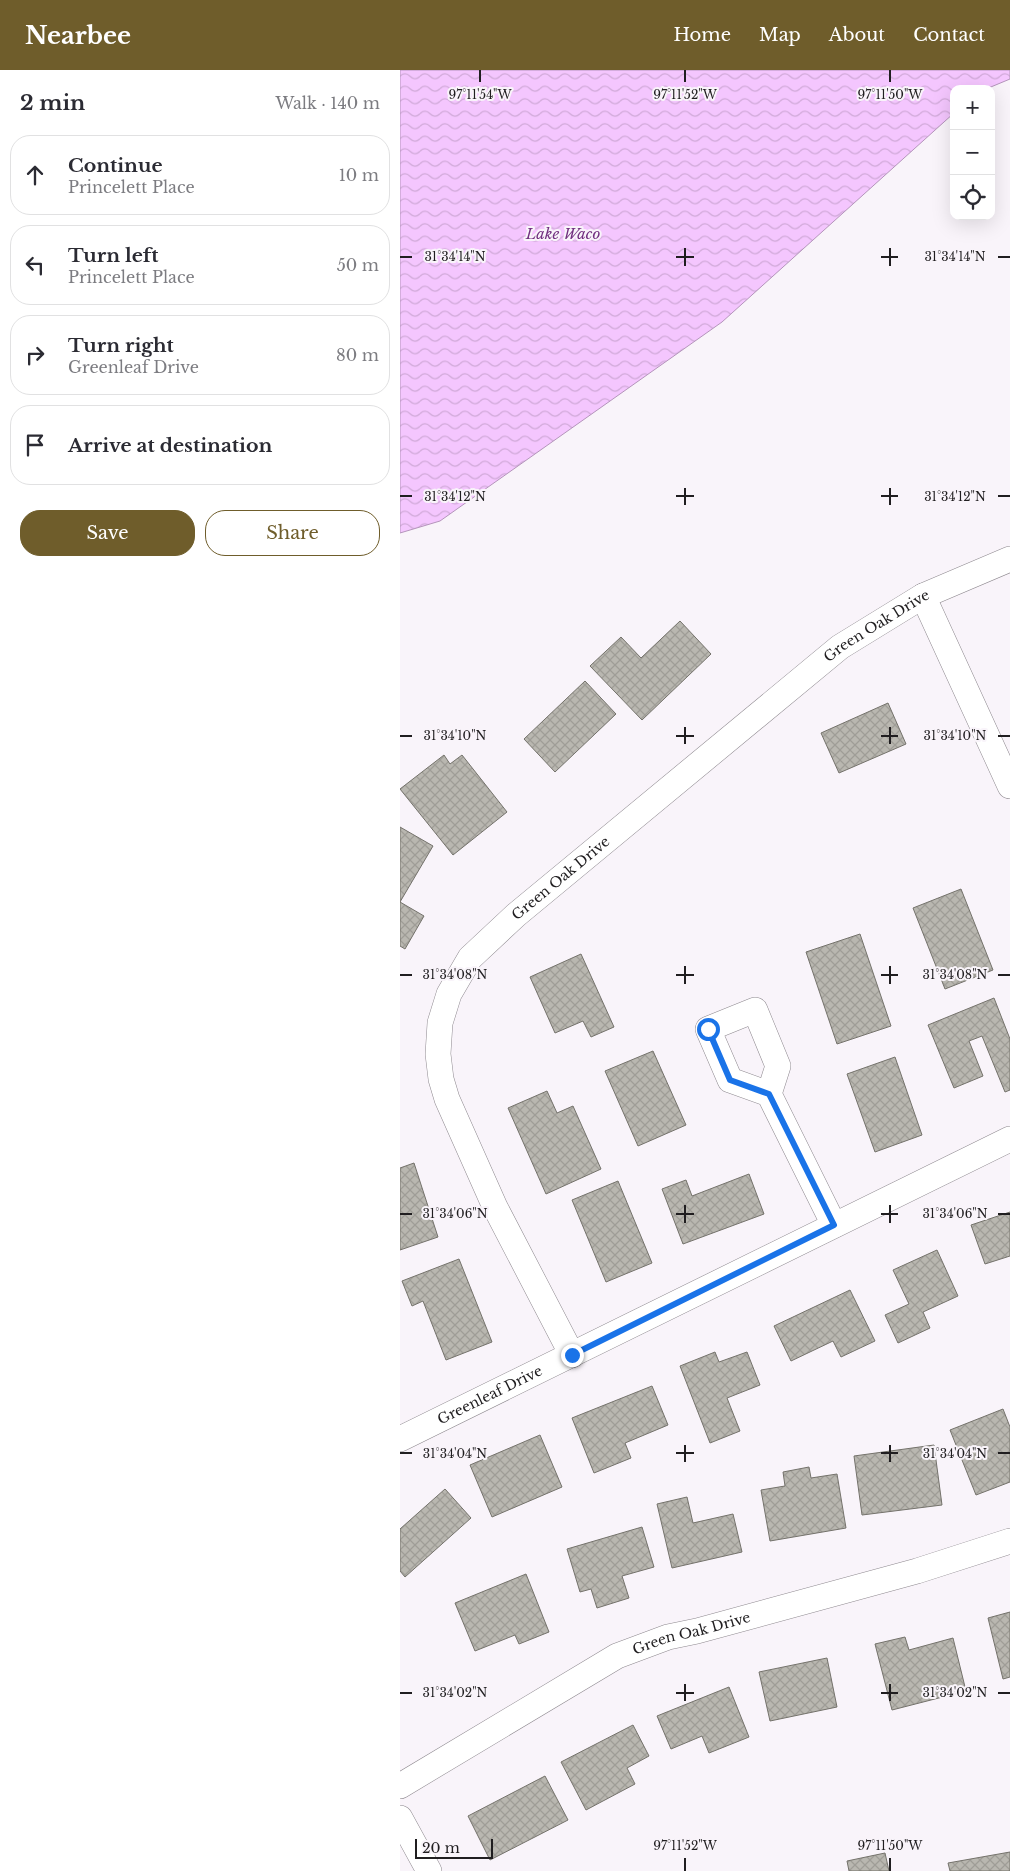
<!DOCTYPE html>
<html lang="en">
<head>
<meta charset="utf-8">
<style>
	:root { --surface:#fff; --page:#f2f2f3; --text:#2b2b33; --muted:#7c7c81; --line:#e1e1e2; --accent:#6f5d2b }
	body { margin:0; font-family:"Libre Baskerville",serif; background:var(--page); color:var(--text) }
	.controls { position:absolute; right:15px; top:15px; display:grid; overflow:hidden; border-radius:10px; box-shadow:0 5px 20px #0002 }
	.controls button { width:45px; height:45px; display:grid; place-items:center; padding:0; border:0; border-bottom:1px solid var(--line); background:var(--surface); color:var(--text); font:25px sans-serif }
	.scale { position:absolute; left:15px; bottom:12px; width:78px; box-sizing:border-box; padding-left:5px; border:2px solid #201e20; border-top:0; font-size:14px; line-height:18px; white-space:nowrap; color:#201e20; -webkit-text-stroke:4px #f9f4fa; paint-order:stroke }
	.stop { position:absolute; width:15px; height:15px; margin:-11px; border:4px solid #1a73e8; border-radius:50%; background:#fff }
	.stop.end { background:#1a73e8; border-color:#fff; box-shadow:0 1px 5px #0008 }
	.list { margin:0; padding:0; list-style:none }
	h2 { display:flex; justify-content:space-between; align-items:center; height:65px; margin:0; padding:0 20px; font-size:21px }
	h2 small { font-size:16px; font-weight:400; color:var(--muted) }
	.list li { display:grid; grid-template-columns:32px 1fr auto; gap:15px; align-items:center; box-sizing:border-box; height:80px; margin:0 10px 10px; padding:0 10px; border:1px solid var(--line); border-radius:20px }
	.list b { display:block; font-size:19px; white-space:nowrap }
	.list p { margin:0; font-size:16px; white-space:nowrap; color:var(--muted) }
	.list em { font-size:16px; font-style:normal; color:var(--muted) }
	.actions { display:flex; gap:10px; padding:15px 20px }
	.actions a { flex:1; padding:11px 0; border:1px solid var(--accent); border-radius:20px; text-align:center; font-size:18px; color:var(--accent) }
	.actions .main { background:var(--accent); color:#fff }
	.icon { flex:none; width:28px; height:28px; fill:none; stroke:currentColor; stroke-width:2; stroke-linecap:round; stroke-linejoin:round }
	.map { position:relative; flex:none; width:610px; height:1801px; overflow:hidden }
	header { display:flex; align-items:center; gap:30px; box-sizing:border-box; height:70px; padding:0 25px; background:var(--accent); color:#fff }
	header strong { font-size:24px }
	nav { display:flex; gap:28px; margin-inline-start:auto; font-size:18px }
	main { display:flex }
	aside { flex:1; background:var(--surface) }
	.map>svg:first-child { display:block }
	.water { fill:url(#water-waves); stroke:#b494bb }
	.building { fill:url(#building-cross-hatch); stroke:#74726b }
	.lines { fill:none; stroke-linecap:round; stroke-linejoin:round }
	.minor-casing { stroke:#8e898f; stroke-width:26 }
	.minor { stroke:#fff; stroke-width:25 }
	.route { stroke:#1a73e8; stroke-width:6 }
	.ticks { fill:none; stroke:#201e20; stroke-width:2 }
	.labels { text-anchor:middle; stroke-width:4; stroke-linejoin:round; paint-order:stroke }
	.street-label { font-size:14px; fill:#201e20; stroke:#f9f4fa }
	.water-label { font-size:15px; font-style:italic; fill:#723080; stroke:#f9f4fa }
	.ticks-label { font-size:12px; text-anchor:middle; fill:#201e20; stroke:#f9f4fa; stroke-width:4; stroke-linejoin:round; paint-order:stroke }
</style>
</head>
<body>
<header>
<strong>Nearbee</strong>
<nav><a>Home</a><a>Map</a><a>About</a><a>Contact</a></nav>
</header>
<main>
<aside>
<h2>2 min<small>Walk · 140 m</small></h2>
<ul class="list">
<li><svg class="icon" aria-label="ahead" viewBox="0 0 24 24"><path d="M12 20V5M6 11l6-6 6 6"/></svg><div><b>Continue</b><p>Princelett Place</p></div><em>10 m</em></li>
<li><svg class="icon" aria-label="left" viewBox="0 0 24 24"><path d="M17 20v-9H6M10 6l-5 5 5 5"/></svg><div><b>Turn left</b><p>Princelett Place</p></div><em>50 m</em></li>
<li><svg class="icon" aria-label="right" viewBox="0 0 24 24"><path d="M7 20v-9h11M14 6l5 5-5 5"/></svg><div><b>Turn right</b><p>Greenleaf Drive</p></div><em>80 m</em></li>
<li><svg class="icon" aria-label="arrive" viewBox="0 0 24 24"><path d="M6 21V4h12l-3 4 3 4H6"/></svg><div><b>Arrive at destination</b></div></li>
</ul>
<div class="actions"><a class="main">Save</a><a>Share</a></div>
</aside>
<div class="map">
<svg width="610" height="1801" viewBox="0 0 610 1801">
	<defs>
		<pattern id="water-waves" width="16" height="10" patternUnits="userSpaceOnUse" patternTransform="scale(1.25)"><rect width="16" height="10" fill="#f4c6fe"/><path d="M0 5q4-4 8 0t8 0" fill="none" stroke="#d1aad9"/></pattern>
		<pattern id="building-cross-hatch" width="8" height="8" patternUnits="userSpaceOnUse" patternTransform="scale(1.25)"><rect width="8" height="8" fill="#b9b7b0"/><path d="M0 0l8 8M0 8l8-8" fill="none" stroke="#9f9d97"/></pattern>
	</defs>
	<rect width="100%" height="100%" fill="#f9f4fa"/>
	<polygon class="water" points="0,0 610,0 610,9 586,19 554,19 554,43 322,252 40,451 0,463"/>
	<g class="building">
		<polygon points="280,551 311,584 242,650 190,596 221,567 241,588"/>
		<polygon points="185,611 216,644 155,702 124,669"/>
		<polygon points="488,633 506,674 439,703 421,663"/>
		<polygon points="44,685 50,694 62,685 107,742 53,785 0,719"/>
		<polygon points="0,757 33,776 0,832 24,846 5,879 0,876"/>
		<polygon points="561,819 593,900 545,919 513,838"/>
		<polygon points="460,864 491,956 437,974 406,882"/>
		<polygon points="181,884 214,957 191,967 183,951 155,963 130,907"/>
		<polygon points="594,928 610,969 610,1020 605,1022 582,966 569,971 583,1006 554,1018 528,955"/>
		<polygon points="253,981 286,1055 238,1076 205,1001"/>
		<polygon points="495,987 522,1065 475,1082 447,1004"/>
		<polygon points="147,1021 157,1043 173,1036 201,1099 146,1124 108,1038"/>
		<polygon points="14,1093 38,1167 0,1180 0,1098"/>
		<polygon points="349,1104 364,1144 283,1174 262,1119 286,1110 292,1126"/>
		<polygon points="218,1111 252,1193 206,1212 172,1130"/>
		<polygon points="610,1142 610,1186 585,1194 571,1155"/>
		<polygon points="537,1180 558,1226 523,1242 530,1258 498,1273 485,1245 509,1234 493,1200"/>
		<polygon points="59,1189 92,1272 46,1290 23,1231 12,1236 2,1211"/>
		<polygon points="450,1220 475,1271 441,1287 433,1271 391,1291 374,1256"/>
		<polygon points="315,1282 319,1292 347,1282 360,1315 327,1328 340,1361 310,1373 280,1296"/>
		<polygon points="252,1316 268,1355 225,1373 231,1388 194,1403 172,1348"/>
		<polygon points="603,1339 610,1357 610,1412 576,1425 550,1360"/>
		<polygon points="140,1365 162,1417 92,1447 70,1395"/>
		<polygon points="534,1375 542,1435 462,1445 454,1386"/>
		<polygon points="409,1397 411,1408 437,1404 446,1458 370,1471 361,1420 385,1416 383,1402"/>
		<polygon points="45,1419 71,1448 5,1507 0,1501 0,1459"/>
		<polygon points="287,1427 293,1453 333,1444 342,1482 272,1498 257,1434"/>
		<polygon points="242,1457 254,1497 222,1506 229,1528 197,1538 191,1519 180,1522 167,1479"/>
		<polygon points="126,1504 149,1562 119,1574 115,1565 75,1581 55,1533"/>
		<polygon points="610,1542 610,1607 603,1609 588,1548"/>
		<polygon points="505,1567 509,1580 553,1568 566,1621 492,1640 475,1574"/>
		<polygon points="427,1588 437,1637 370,1651 359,1602"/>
		<polygon points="329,1617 349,1667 309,1683 302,1666 271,1679 257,1646"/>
		<polygon points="233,1655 249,1686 227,1698 235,1714 186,1740 161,1692"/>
		<polygon points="145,1706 168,1750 90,1790 68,1746"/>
		<polygon points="610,1782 610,1801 550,1801 548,1793"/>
		<polygon points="485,1783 489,1801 449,1801 447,1791"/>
	</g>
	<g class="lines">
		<defs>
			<g id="minor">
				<polyline points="523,526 610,716"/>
				<polyline points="369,1024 378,996 355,940 308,959 330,1010 369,1024 434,1155"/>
				<path id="s1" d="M 172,1285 L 95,1137 L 47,1029 L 41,1009 L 38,984 L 40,953 L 49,924 L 70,888 L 116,845 L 440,577 L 523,526 L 610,489"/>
				<path id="s2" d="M 0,1369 L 610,1069"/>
				<path id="s3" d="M 0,1716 L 217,1586 L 268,1567 L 297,1561 L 517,1501 L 610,1471"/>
				<polyline points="0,1748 29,1801"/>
			</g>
		</defs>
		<use href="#minor" class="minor-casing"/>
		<use href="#minor" class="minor"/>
	</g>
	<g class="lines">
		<polyline class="route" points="172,1285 434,1155 369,1024 330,1010 308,959"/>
	</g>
	<path class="ticks" d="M 80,0 L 80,12M 285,0 L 285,12M 490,0 L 490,12M 285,178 L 285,196M 490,178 L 490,196M 0,187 L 12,187M 276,187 L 294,187M 481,187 L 498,187M 598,187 L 610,187M 285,418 L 285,435M 490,418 L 490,435M 0,426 L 12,426M 276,426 L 294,426M 481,426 L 498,426M 598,426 L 610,426M 285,657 L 285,674M 490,657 L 490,674M 0,666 L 12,666M 276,666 L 294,666M 481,666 L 498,666M 598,666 L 610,666M 285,896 L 285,914M 490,896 L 490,914M 0,905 L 12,905M 276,905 L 294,905M 481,905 L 498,905M 598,905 L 610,905M 285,1135 L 285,1153M 490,1135 L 490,1153M 0,1144 L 12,1144M 276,1144 L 294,1144M 481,1144 L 498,1144M 598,1144 L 610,1144M 285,1375 L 285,1392M 490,1375 L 490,1392M 0,1383 L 12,1383M 276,1383 L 294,1383M 481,1383 L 498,1383M 598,1383 L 610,1383M 285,1614 L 285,1631M 490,1614 L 490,1631M 0,1623 L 12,1623M 276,1623 L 294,1623M 481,1623 L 498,1623M 598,1623 L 610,1623M 285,1788 L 285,1801M 490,1788 L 490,1801"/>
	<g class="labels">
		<g class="street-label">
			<text dy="5" stroke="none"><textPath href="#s1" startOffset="960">Green Oak Drive</textPath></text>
			<text dy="5" stroke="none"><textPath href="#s1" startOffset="555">Green Oak Drive</textPath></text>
			<text dy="5" stroke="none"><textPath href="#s2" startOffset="100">Greenleaf Drive</textPath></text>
			<text dy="5" stroke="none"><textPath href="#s3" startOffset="331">Green Oak Drive</textPath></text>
		</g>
		<g class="water-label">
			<text x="163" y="169">Lake Waco</text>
		</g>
	</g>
	<g class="ticks-label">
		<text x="80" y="29">97°11'54"W</text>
		<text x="285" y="29">97°11'52"W</text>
		<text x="490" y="29">97°11'50"W</text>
		<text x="55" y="191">31°34'14"N</text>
		<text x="555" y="191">31°34'14"N</text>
		<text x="55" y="431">31°34'12"N</text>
		<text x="555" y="431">31°34'12"N</text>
		<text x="55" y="670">31°34'10"N</text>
		<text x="555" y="670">31°34'10"N</text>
		<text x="55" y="909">31°34'08"N</text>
		<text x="555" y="909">31°34'08"N</text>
		<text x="55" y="1148">31°34'06"N</text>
		<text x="555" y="1148">31°34'06"N</text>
		<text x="55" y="1388">31°34'04"N</text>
		<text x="555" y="1388">31°34'04"N</text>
		<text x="55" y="1627">31°34'02"N</text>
		<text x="555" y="1627">31°34'02"N</text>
		<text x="285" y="1780">97°11'52"W</text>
		<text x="490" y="1780">97°11'50"W</text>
	</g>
</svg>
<div class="controls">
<button>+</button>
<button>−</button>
<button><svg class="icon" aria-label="locate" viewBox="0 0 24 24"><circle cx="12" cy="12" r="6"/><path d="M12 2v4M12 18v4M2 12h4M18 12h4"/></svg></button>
</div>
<div class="scale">20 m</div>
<div class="stop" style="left:308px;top:959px"></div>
<div class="stop end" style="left:172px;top:1285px"></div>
</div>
</main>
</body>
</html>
